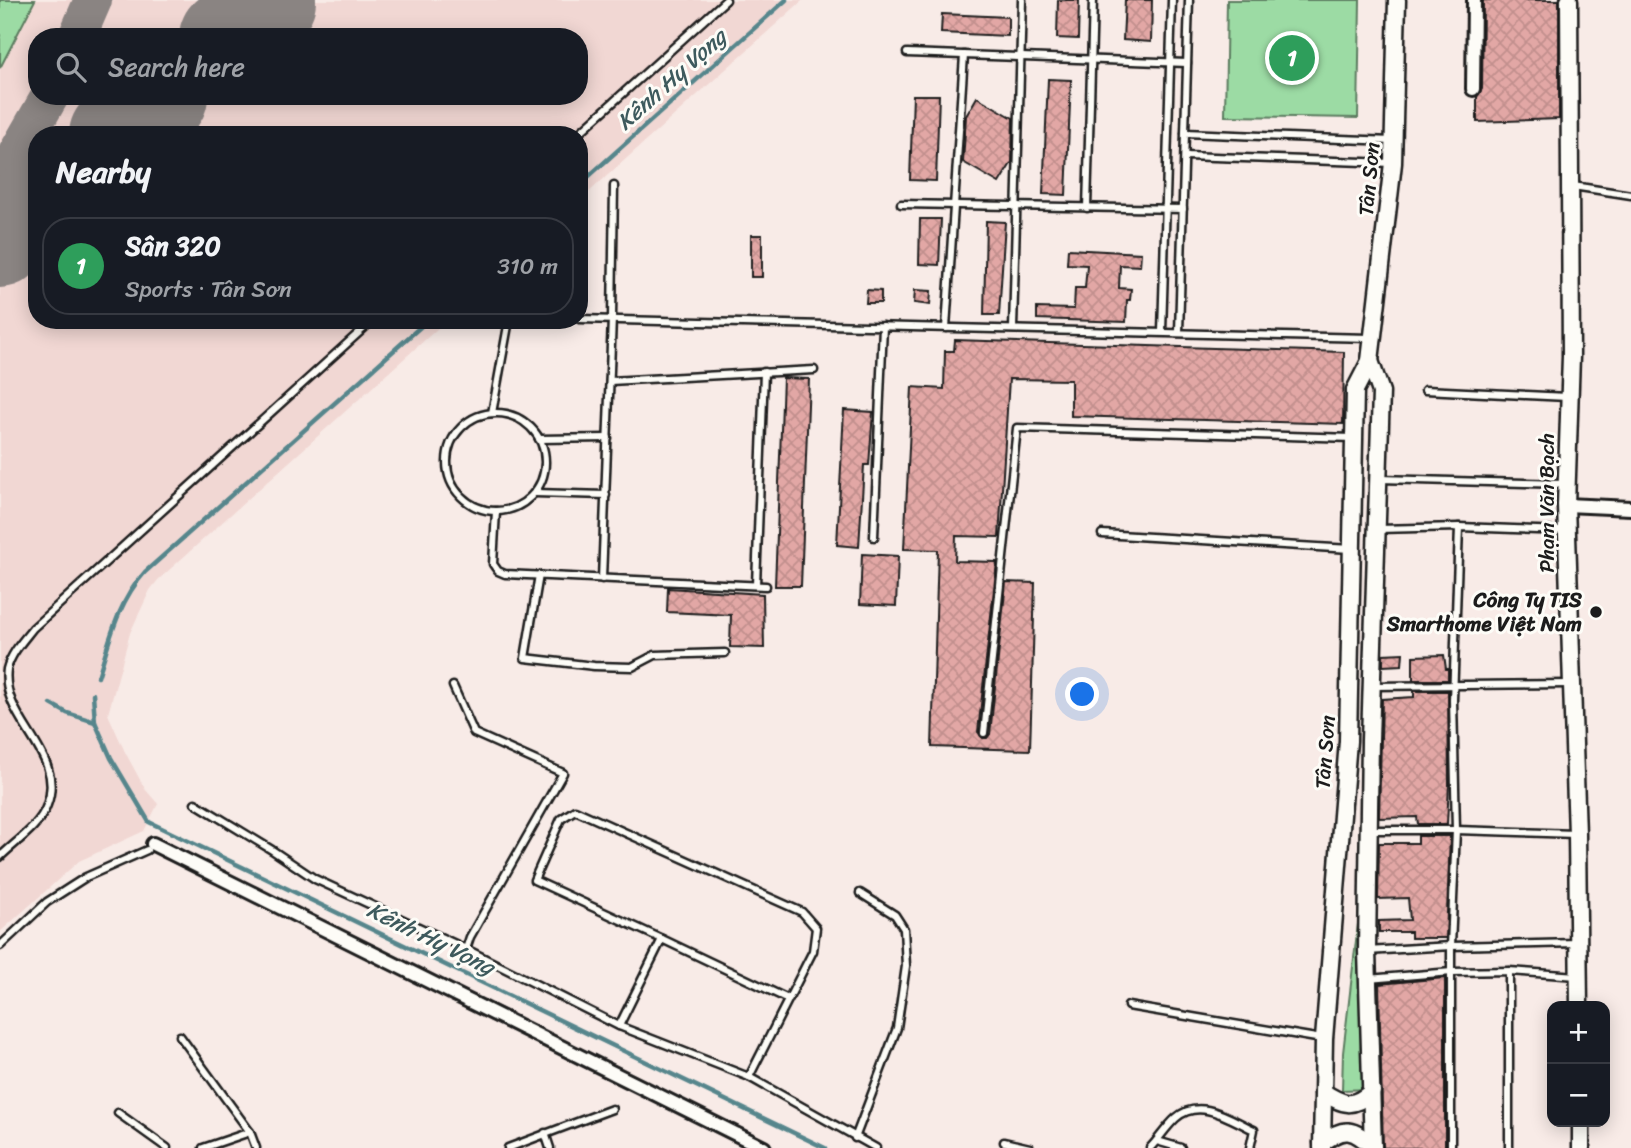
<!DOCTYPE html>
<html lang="en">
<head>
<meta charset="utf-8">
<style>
	:root { --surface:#171b24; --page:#242831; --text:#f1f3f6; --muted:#9ea1a6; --line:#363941; --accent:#ea580c }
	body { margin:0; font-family:Sriracha,sans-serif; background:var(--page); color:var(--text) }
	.controls { position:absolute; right:21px; bottom:21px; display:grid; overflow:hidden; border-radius:14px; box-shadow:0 4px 18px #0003 }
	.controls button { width:63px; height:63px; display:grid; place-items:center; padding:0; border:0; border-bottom:2px solid var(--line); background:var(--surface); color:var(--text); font:35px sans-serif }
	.you { position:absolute; left:1083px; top:695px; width:24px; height:24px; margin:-18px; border:5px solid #fff; border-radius:50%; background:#1a73e8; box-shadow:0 0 0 10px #1a73e833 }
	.badge { display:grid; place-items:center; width:46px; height:46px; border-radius:50%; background:var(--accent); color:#fff; font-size:23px; font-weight:700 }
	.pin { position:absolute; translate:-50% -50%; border:4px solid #fff; box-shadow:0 2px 7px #0006 }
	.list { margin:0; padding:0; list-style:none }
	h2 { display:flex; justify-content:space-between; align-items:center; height:91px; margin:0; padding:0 28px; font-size:30px }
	h2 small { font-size:23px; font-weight:400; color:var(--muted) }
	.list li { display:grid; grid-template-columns:46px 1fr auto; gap:21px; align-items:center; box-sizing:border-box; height:98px; margin:0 14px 14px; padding:0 14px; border:2px solid var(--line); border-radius:28px }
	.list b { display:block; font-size:26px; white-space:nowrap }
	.list p { margin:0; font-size:23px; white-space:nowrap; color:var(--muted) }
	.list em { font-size:23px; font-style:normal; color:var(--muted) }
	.icon { flex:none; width:38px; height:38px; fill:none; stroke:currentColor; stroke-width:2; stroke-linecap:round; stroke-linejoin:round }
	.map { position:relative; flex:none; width:1631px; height:1148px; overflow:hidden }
	.search { position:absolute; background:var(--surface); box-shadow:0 4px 18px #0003; left:28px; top:28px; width:560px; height:77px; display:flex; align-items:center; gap:18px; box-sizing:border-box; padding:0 24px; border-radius:28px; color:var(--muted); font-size:26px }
	.panel { position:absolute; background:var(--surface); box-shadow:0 4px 18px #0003; left:28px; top:126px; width:560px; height:203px; border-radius:28px }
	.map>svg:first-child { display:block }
	.built { fill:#f1d7d3; fill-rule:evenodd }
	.green { fill:#9cdba4; stroke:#5c7c60; stroke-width:2 }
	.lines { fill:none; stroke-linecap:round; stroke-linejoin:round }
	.stream { stroke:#56868c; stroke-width:4.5 }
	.taxiway { stroke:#8a8482; stroke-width:38 }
	.runway { stroke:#8a8482; stroke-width:96 }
	.building { fill:url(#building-cross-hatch); stroke:#1c1c1c; stroke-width:2 }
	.lane-casing { stroke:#1c1c1c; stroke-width:11 }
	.street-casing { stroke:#1c1c1c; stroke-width:18 }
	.secondary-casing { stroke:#1c1c1c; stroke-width:21 }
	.lane { stroke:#fdfcf7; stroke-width:6 }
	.street { stroke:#fdfcf7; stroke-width:12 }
	.secondary { stroke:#fdfcf7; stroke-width:16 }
	.poi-dot { fill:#1c1c1c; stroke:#fdfcf7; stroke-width:2.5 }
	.labels { text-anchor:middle; stroke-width:6; stroke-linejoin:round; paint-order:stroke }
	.street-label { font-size:21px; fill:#1c1c1c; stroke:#fdfcf7 }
	.poi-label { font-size:21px; font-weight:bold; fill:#1c1c1c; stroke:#fdfcf7; text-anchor:end }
	.water-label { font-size:23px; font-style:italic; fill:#3e5a5d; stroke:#fdfcf7 }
</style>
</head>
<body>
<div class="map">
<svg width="1631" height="1148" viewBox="0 0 1631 1148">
	<defs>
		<pattern id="building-cross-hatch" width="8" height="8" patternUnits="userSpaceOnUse" patternTransform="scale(1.75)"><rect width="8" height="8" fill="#e2a7a5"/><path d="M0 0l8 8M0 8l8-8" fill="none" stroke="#c18f8d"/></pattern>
	</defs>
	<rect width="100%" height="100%" fill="#f8ebe7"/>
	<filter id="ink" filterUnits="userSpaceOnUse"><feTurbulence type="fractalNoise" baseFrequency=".0143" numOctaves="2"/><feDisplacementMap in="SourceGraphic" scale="14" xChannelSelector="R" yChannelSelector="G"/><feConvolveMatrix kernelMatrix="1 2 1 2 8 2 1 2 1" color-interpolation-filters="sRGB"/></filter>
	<g filter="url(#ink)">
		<path class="built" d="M 0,0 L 803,0 L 579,201 L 579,135 L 37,135 L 37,320 L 447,320 L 158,580 L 150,590 L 130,633 L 108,714 L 125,752 L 145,789 L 158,804 L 144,831 L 79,861 L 0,932 ZM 37,37 L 579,37 L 579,96 L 37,96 Z"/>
		<g class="green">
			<polygon points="0,0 35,0 0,68"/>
			<polygon points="1227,0 1360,0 1358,118 1225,116"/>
			<polygon points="1366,854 1369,1089 1342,1090 1343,1053"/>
		</g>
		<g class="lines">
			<g class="stream">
				<polyline points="579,185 786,0"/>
				<path d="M 98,677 C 110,639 118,602 145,572 L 428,320"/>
				<polyline points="93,694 95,722 111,758 149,822 825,1148"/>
				<polyline points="51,704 67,713 95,722"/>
			</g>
			<g class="taxiway">
				<polyline points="77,37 93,0"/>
				<polyline points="0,183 50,96"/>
			</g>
			<g class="runway">
				<polyline points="227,37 268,0"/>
				<polyline points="117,135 160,96"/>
				<polyline points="0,240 37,207"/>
			</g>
		</g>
		<g class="building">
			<polygon points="1058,0 1079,0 1078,39 1057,38"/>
			<polygon points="1125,0 1152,0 1151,42 1123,40"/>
			<polygon points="1483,0 1559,0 1559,119 1477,122 1477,97 1482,89"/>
			<polygon points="942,14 1008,17 1008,36 941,33"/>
			<polygon points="1048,79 1071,80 1066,195 1043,194"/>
			<polygon points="913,95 939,95 936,181 910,180"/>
			<polygon points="977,97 1013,118 1012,162 999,183 963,162 966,116"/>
			<polygon points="920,219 941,219 939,265 919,264"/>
			<polygon points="986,221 1005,222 999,315 984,315"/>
			<rect x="751" y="235" width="11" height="42"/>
			<polygon points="1068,249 1141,253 1140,266 1120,265 1119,288 1131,289 1130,300 1127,300 1126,322 1037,319 1037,308 1074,309 1075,288 1085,288 1087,265 1067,264"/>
			<polygon points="867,290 881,291 881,303 866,303"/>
			<polygon points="915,290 931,291 930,305 914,303"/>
			<polygon points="955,340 1344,352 1343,424 1071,416 1071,380 1009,379 999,537 956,536 955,561 997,562 978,732 983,738 987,738 990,734 1006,582 1035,583 1030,750 932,747 938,550 904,549 912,387 944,389 945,351 954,351"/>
			<polygon points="783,378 809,379 801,586 775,586"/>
			<polygon points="844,410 873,412 869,465 864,465 859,547 837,545"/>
			<polygon points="862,554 898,556 896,606 860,604"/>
			<polygon points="668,588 763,594 764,648 730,647 731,615 667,612"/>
			<polygon points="1403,653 1402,665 1383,666 1383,654"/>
			<polygon points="1444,655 1446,669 1448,669 1448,680 1413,680 1413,656"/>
			<polygon points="1414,691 1448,691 1449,784 1447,824 1418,824 1417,817 1379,818 1382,699 1414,697"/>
			<polygon points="1418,836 1450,836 1446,938 1411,938 1411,932 1379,932 1379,921 1410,920 1408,898 1378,899 1379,843 1418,843"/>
			<polygon points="1445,978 1445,1148 1383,1148 1379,984"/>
		</g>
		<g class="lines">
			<defs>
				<g id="lane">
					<polyline points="907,53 1187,63"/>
					<polyline points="1185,133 1393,141"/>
					<polyline points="577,135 726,0"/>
					<polyline points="1185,156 1393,163"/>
					<polyline points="1573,186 1631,195"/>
					<polyline points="901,204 1183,209"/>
					<polyline points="1087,208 1093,0"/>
					<polyline points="579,319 1371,338"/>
					<polyline points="946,328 964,55"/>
					<polyline points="1013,329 1022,0"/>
					<polyline points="1162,332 1172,0"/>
					<polyline points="1179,332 1189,0"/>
					<polyline points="610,381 814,370"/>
					<polyline points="1425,390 1567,397"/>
					<circle cx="496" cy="462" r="49"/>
					<polyline points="492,413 509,320"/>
					<polyline points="539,439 608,438"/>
					<polyline points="1380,479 1566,484"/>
					<polyline points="535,493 606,495"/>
					<polyline points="496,511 493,564 498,571 505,574 766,586"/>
					<polyline points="1378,529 1459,527 1565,531"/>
					<polyline points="1102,534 1351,549"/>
					<polyline points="874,537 883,326"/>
					<polyline points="539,575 525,658 594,666 632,667 655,655 725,653"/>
					<polyline points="602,579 612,318 614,186"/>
					<polyline points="756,585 764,372"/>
					<polyline points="453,686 474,733 563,773 470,937 466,949"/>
					<polyline points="1373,686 1571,684"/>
					<polyline points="984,733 1017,428 1353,438"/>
					<polyline points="195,803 272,850 315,879 466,949 619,1026 749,1077 876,1148"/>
					<polyline points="1370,830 1456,830 1575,834"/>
					<path d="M 0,857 C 15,842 40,826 47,805 C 67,754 0,720 7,669 C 11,653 23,641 33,628 L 373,320"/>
					<polyline points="662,939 788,999"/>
					<polyline points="0,946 47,902 86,877 147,850"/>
					<polyline points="1367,951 1451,946 1577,943"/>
					<polyline points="1509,971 1509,1148"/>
					<polyline points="1368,979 1452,972 1509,971 1577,976"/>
					<polyline points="1128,1006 1322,1039"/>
					<polyline points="619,1026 662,939 534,880 561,819 575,810 802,912 816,928 813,951 749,1077"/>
					<polyline points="180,1036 250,1132 256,1148"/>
					<polyline points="118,1113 167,1148"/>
					<polyline points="545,1133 550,1148"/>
					<polyline points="855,1138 897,1028 906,966 904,929 895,915 860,893"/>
					<polyline points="1157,1141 1181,1148"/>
					<polyline points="1004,1142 1030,1148"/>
					<polyline points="203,1148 250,1132"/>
					<polyline points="508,1148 612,1109"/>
					<path d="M 1150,1148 C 1159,1139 1166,1127 1176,1118 C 1200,1097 1230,1119 1254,1130 L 1250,1148"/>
					<polyline points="1451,1148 1451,946 1456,830 1453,700 1459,527"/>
				</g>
				<g id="street">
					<polyline points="1473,89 1474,0"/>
					<polyline points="1566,505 1631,508"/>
					<polyline points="153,844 764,1148"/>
				</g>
				<g id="secondary">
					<polyline points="1569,0 1571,356 1566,505 1577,834 1579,1006"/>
					<polyline points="1370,361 1381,392 1370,740 1367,951 1373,1148"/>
					<path d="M 1323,1092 C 1343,1105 1353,1109 1372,1091"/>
					<polyline points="1581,1122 1581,1148"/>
					<path d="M 1322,1143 C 1344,1126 1353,1128 1373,1147"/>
					<polyline points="1322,1148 1324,1039 1348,741 1355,390 1370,361 1393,163 1397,0"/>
				</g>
			</defs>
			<use href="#lane" class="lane-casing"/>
			<use href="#street" class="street-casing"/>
			<use href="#secondary" class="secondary-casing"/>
			<use href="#lane" class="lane"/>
			<use href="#street" class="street"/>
			<use href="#secondary" class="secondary"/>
		</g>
	</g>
	<circle class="poi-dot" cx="1596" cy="612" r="7"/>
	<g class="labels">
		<g class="street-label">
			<text transform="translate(1369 179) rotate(-85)" y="7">Tân Sơn</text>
			<text transform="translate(1547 503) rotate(-90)" y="7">Phạm Văn Bạch</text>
			<text transform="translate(1325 752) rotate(-86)" y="7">Tân Sơn</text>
		</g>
		<g class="poi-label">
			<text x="1582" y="607">Công Ty TIS<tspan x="1582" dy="24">Smarthome Việt Nam</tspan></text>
		</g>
		<g class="water-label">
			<text transform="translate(671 79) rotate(-42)" y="8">Kênh Hy Vọng</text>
			<text transform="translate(431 938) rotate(26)" y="8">Kênh Hy Vọng</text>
		</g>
	</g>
</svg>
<div class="controls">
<button>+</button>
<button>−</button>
</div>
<div class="you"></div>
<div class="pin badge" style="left:1292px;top:58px;background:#2e9e5b">1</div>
<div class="search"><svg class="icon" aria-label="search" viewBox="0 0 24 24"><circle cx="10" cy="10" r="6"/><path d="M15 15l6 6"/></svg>Search here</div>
<section class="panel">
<h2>Nearby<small></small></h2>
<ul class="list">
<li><span class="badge" style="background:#2e9e5b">1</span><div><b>Sân 320</b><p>Sports · Tân Sơn</p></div><em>310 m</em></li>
</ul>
</section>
</div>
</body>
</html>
